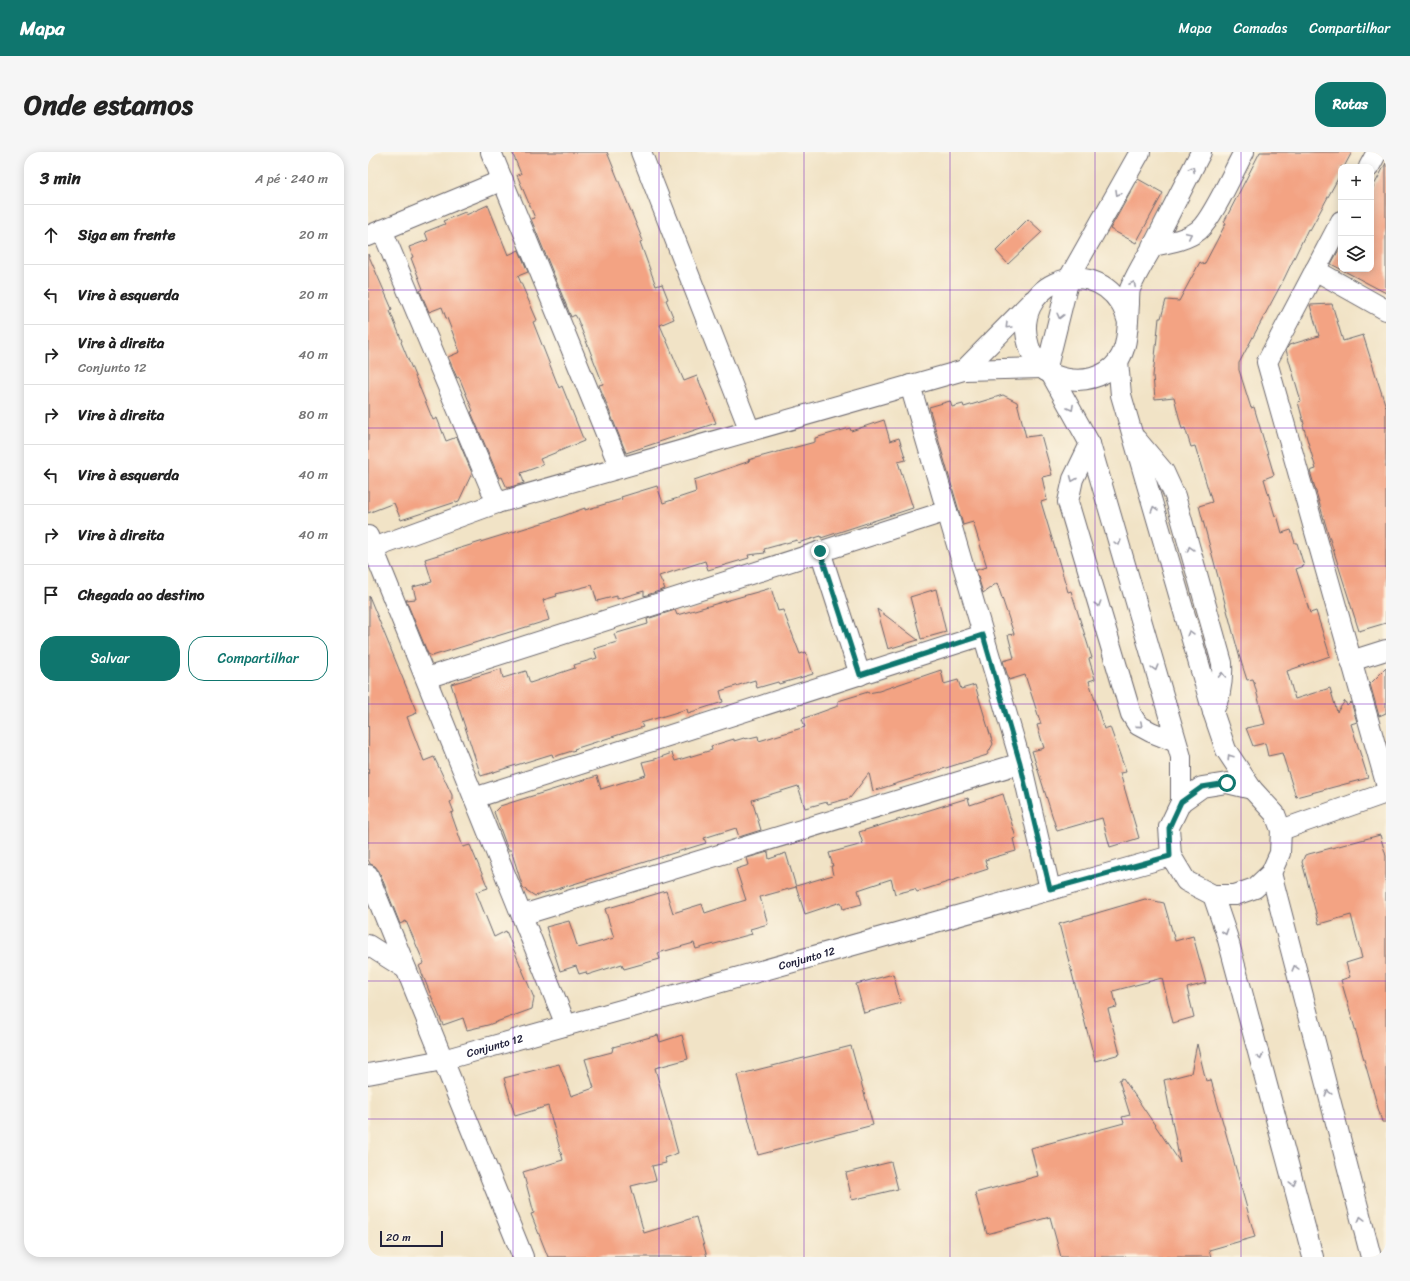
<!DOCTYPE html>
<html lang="pt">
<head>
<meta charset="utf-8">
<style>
	:root { --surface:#fff; --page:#f6f6f6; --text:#222; --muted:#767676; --line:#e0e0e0; --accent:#0f766e }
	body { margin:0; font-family:Sriracha,sans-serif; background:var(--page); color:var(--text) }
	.controls { position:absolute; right:12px; top:12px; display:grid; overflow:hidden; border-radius:8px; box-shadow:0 2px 10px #0003 }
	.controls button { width:36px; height:36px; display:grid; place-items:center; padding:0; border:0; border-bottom:1px solid var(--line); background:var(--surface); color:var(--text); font:20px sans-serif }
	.scale { position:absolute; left:12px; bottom:10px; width:63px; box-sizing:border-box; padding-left:4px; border:2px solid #22223b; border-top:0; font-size:11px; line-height:14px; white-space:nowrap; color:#22223b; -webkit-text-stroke:3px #fcf5e5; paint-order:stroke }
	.stop { position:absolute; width:12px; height:12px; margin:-9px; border:3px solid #0f766e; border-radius:50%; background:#fff }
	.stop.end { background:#0f766e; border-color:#fff; box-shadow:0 1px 4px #0008 }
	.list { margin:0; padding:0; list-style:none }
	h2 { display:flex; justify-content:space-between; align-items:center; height:52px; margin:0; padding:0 16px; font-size:17px }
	h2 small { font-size:13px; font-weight:400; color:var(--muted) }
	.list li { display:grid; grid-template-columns:26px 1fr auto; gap:12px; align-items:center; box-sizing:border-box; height:60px; padding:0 16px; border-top:1px solid var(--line) }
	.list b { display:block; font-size:15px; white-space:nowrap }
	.list p { margin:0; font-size:13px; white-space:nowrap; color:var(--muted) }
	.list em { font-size:13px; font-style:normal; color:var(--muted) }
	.actions { display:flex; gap:8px; padding:12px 16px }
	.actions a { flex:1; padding:9px 0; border:1px solid var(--accent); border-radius:16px; text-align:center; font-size:14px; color:var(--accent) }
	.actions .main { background:var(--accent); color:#fff }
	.icon { flex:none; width:22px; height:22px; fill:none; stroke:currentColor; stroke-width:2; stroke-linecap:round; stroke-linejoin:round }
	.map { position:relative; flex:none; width:1018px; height:1105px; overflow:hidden; border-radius:16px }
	header { display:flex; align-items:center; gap:24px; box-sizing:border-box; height:56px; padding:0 20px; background:var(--accent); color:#fff }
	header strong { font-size:19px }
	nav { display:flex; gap:22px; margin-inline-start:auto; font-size:14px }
	.intro { display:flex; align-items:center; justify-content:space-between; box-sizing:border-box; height:96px; padding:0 24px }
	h1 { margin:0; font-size:28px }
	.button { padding:10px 18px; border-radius:16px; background:var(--accent); color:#fff; font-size:14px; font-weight:700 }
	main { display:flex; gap:24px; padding:0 24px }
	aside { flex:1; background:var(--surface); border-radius:16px; box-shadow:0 2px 10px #0003 }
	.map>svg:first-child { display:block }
	.building { fill:#f3a383 }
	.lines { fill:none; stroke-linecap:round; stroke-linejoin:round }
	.minor-casing { stroke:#6a666c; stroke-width:22 }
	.minor { stroke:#fff; stroke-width:20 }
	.oneway { stroke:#9c9ca7 }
	.route { stroke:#0f766e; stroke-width:5 }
	.grid { fill:none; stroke:#7b2cbf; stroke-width:1; stroke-opacity:0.55 }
	.labels { text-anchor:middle; stroke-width:3.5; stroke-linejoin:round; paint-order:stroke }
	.street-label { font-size:11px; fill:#22223b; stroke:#fcf5e5 }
</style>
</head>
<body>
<header>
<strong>Mapa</strong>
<nav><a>Mapa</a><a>Camadas</a><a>Compartilhar</a></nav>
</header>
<div class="intro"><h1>Onde estamos</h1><a class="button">Rotas</a></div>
<main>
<aside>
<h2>3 min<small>A pé · 240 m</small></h2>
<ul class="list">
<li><svg class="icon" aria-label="ahead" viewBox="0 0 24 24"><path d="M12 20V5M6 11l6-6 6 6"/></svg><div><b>Siga em frente</b></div><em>20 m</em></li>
<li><svg class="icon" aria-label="left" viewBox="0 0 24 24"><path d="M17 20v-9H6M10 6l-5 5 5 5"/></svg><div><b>Vire à esquerda</b></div><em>20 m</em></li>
<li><svg class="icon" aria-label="right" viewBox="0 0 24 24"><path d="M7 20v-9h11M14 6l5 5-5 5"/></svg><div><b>Vire à direita</b><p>Conjunto 12</p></div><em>40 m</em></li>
<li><svg class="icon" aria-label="right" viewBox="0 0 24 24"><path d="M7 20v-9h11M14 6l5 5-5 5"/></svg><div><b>Vire à direita</b></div><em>80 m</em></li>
<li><svg class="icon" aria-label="left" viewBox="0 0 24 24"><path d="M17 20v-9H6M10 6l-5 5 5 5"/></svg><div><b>Vire à esquerda</b></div><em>40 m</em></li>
<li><svg class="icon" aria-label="right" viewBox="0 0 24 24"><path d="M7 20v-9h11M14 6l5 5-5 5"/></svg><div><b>Vire à direita</b></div><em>40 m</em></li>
<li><svg class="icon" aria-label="arrive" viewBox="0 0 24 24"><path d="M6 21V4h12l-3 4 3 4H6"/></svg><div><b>Chegada ao destino</b></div></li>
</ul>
<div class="actions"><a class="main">Salvar</a><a>Compartilhar</a></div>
</aside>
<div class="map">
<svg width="1018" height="1105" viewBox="0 0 1018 1105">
	<rect width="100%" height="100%" fill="#fcf5e5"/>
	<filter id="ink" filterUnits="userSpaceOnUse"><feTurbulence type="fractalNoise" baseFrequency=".025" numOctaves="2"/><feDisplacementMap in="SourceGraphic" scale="8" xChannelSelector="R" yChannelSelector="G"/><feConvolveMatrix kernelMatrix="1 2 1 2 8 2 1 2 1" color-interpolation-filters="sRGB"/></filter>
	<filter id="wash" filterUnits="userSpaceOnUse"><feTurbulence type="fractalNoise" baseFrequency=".012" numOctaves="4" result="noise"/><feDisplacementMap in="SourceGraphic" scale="16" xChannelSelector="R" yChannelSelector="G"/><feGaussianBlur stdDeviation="0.9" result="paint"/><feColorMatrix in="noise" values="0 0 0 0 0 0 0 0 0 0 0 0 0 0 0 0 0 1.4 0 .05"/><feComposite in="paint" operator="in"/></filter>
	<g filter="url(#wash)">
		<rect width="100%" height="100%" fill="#f1e3c6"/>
		<g id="blocks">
			<g class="building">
				<polygon points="144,0 239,0 275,89 272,90 288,134 294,132 300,147 298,148 306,167 292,173 316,229 329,224 348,271 258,301 231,233 235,232 209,166 207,163 203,165 163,67 167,66 149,23 153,22"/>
				<polygon points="892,0 984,0 976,15 973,15 973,21 942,78 940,77 916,127 871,211 871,218 883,256 886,255 906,323 896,327 907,364 909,363 914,381 923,378 927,391 929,391 936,414 928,417 942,461 948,459 962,504 919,519 927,547 962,536 969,560 977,549 979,554 983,550 989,570 983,572 1000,626 928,645 914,601 900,604 897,591 885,594 878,576 897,572 885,527 879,528 871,503 831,354 844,350 827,294 823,295 817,276 814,277 806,245 787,247 785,224 791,166 793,166 798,148 811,149 832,110 836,113 858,71 856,70"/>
				<polygon points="1018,11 1018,141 963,112 973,94 973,117 1003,117 1003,39"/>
				<polygon points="770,27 795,41 768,91 742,77"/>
				<polygon points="120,53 140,103 151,98 160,120 150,124 169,168 165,170 191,236 194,234 216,289 172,307 175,313 153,321 156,331 139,336 134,325 131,326 103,260 105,259 91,225 89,226 80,205 92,200 79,166 78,166 74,155 61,160 52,139 55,137 43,106 45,105 41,95 60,88 57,80 77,72 75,69 97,60 98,63"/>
				<polygon points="660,67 674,80 640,112 628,99"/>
				<polygon points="0,102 24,157 22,159 34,189 33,190 65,268 69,266 78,289 89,285 104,321 91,349 33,368 26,351 0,361"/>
				<polygon points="964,152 975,189 995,183 1018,255 1018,471 991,479 960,381 942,319 948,317 935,273 936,272 930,250 933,249 918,198 921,193 951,184 942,153"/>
				<polygon points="635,243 649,250 658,285 673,283 684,323 674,325 679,348 673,350 700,440 703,439 724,506 721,507 727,527 721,529 725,542 736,577 742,575 758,620 752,621 771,686 742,695 734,666 689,679 664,599 676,596 669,573 673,572 657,523 641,528 635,509 646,506 640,483 646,482 629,431 615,441 608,418 619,415 605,370 595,373 561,255 582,249 584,255 595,252 596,255"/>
				<polygon points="516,268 522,289 531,286 538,308 530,310 545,356 453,386 453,384 430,391 429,388 396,397 397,401 380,403 381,406 340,418 337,409 291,424 297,437 276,444 276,439 249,447 249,444 229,449 224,433 188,442 189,444 175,448 181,468 64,504 60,502 38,448 48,447 45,435 64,430 57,407 187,367 217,356 217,358 254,347 253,345 289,334 295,351 328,340 326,328 382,309 380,308 447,290 447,286 482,276 483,279"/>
				<polygon points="403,436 410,459 415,458 432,502 438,500 445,522 411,532 410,530 389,536 387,528 352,539 355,550 320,561 319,557 273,571 275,575 206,597 207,598 185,605 184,602 113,624 83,532 133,517 135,526 158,519 162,531 207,516 206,513 229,506 226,497 249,490 246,482 280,472 279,467 307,458 309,463"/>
				<polygon points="568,437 578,480 553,487 542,445"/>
				<polygon points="1,444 49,561 39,565 56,609 66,605 84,643 84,649 82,650 86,660 83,661 95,695 102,693 120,736 108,740 126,785 138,779 166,846 164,857 120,873 99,878 95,866 75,873 51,814 56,811 38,769 32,772 11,719 7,714 2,712 0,707"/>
				<polygon points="509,457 550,488 520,497"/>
				<polygon points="1018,516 1018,561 1011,564 1002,532"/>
				<polygon points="573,518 576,532 590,528 593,537 607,533 625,592 619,603 505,639 501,621 482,646 460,652 459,650 437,656 430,634 384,648 393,678 371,685 368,676 336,686 338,691 167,744 155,736 143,698 140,698 126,660 132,654 229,624 233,637 278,623 274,610 287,607 304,601 307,609 344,598 343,594 366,587 366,589 376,586 377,587 390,584 391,589 437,575 434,567 470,554 470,549 500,540 500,541 511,539"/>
				<polygon points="635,642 648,686 645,687 648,699 617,708 620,717 549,740 547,737 527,742 523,727 490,738 494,752 475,757 473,750 437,762 428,734 465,723 463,714 465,714 461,701 495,692 491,680 600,646 602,653"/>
				<polygon points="1012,683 1018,704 1018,970 1014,970 973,828 982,825 978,811 994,806 983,763 951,772 934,710 937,703"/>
				<polygon points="400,700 401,707 418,701 428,735 392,745 400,772 382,777 384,782 328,797 326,791 290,801 292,807 256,817 254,812 219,823 218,820 211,822 208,814 192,819 178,775 201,769 210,796 246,786 237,757 298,739 305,761 334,752 337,761 355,755 378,748 368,717 381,713 379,706"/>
				<polygon points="777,747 796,751 807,789 825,784 838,831 819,836 826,865 805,871 794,826 745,839 749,855 740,857 752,902 727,909 691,772"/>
				<polygon points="525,822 533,851 496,861 488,832"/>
				<polygon points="290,883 292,890 314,883 320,907 287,916 310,1001 296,1006 298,1011 284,1014 288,1028 263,1034 276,1081 328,1065 339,1105 180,1105 163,1062 166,1061 155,1020 195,1008 180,954 147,964 136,926 191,912 203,944 226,936 217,907 244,900 245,895"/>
				<polygon points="829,892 838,929 843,928 887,1085 841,1098 843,1105 693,1105 682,1065 619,1082 607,1041 670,1024 663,996 756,971 754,965 762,963 751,928 755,926 812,1010 796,928 823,921"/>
				<polygon points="483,894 505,973 390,1003 369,923"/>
				<polygon points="523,1010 530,1037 484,1048 478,1021"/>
			</g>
		</g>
	</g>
	<g filter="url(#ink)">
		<use href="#blocks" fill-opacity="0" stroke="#6a666c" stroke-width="1"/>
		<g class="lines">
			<defs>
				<g id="minor">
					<polyline points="123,0 252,316"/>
					<polyline points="273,0 382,279"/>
					<polyline points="1001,15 1009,0"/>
					<polyline points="973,69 899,210 1018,631"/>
					<polyline points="14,78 129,351"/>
					<polyline points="0,84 135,28"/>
					<path d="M 784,94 C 799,91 819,88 831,78 C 845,66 866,18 876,0"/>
					<polyline points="947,118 1018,158"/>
					<path d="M 760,170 C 758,164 756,156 752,151 C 718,100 642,135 661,194 C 664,206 675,219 686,223 C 704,230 721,230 738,220 C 762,206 759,176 761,152 C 761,147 761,141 762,137 C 768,122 777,108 785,94 C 801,63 817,31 833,0"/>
					<polyline points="596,218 664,149"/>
					<polyline points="678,219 701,126 772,0"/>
					<polyline points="683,222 722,292 813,605 813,650 801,675 803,704 818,729 845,743 867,743 887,736 903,721 912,701 913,678 907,662 884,637 858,598 845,560 753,243 750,209"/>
					<polyline points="542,233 653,611 682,737"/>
					<path d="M 768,287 L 796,320 L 807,344 L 854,511 C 855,529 853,544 845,560"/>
					<polyline points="722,292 705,327 700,350 763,562 770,573 783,580 808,590"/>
					<polyline points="0,384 198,873"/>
					<polyline points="0,398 129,351 596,218 675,216"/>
					<polyline points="452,399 492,523"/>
					<polyline points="983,509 1018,498"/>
					<polyline points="58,526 579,359"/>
					<polyline points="106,646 615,483"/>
					<polyline points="813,650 834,635 859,631 884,637"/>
					<polyline points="913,678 1018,641"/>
					<polyline points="903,721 1003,1105"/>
					<polyline points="0,723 155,1105"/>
					<polyline points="845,743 859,784 945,1105"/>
					<polyline points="154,763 653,611"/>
					<polyline points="0,793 38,817"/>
					<path id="s1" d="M 0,922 L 75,908 L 803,704"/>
				</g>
			</defs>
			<use href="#minor" class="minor-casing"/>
			<use href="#minor" class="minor"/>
		</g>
		<defs><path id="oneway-chevron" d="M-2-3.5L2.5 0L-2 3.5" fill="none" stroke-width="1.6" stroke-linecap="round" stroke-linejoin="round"/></defs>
		<g class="oneway">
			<use href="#oneway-chevron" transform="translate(824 17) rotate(-63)"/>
			<use href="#oneway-chevron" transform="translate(750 41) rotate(120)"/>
			<use href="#oneway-chevron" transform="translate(821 83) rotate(-25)"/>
			<use href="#oneway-chevron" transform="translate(765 132) rotate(-63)"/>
			<use href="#oneway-chevron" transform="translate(692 164) rotate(104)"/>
			<use href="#oneway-chevron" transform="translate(640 174) rotate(135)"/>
			<use href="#oneway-chevron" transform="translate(703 256) rotate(61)"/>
			<use href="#oneway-chevron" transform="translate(705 327) rotate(112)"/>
			<use href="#oneway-chevron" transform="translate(786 357) rotate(-106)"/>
			<use href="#oneway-chevron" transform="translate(750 391) rotate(74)"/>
			<use href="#oneway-chevron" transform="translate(822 397) rotate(-106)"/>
			<use href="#oneway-chevron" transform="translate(730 452) rotate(73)"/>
			<use href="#oneway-chevron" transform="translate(822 481) rotate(-106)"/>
			<use href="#oneway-chevron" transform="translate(787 516) rotate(74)"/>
			<use href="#oneway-chevron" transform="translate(854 523) rotate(-91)"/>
			<use href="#oneway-chevron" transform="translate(772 573) rotate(41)"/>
			<use href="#oneway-chevron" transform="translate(862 605) rotate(-123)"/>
			<use href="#oneway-chevron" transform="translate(857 780) rotate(72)"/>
			<use href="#oneway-chevron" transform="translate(927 816) rotate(-105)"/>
			<use href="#oneway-chevron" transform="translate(892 905) rotate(75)"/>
			<use href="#oneway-chevron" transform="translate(960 941) rotate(-105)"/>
			<use href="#oneway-chevron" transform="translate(925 1031) rotate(75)"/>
			<use href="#oneway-chevron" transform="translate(993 1067) rotate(-105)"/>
		</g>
	</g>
	<g class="lines" filter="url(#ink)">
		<polyline class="route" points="452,399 492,523 615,483 652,611 682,737 802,704 801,676 813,650 834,635 859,631"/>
	</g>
	<path class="grid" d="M 145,0 L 145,1105M 291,0 L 291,1105M 436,0 L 436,1105M 582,0 L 582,1105M 727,0 L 727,1105M 873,0 L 873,1105M 0,138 L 1018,138M 0,276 L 1018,276M 0,414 L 1018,414M 0,552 L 1018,552M 0,691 L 1018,691M 0,829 L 1018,829M 0,967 L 1018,967"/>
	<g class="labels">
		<g class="street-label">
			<text dy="4" stroke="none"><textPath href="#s1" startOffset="454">Conjunto 12</textPath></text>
			<text dy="4" stroke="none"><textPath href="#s1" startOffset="130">Conjunto 12</textPath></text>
		</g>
	</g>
</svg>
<div class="controls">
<button>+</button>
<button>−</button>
<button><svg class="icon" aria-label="layers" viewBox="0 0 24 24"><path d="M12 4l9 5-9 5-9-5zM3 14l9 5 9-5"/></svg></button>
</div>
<div class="scale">20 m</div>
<div class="stop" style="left:859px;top:631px"></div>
<div class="stop end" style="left:452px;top:399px"></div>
</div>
</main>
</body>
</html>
